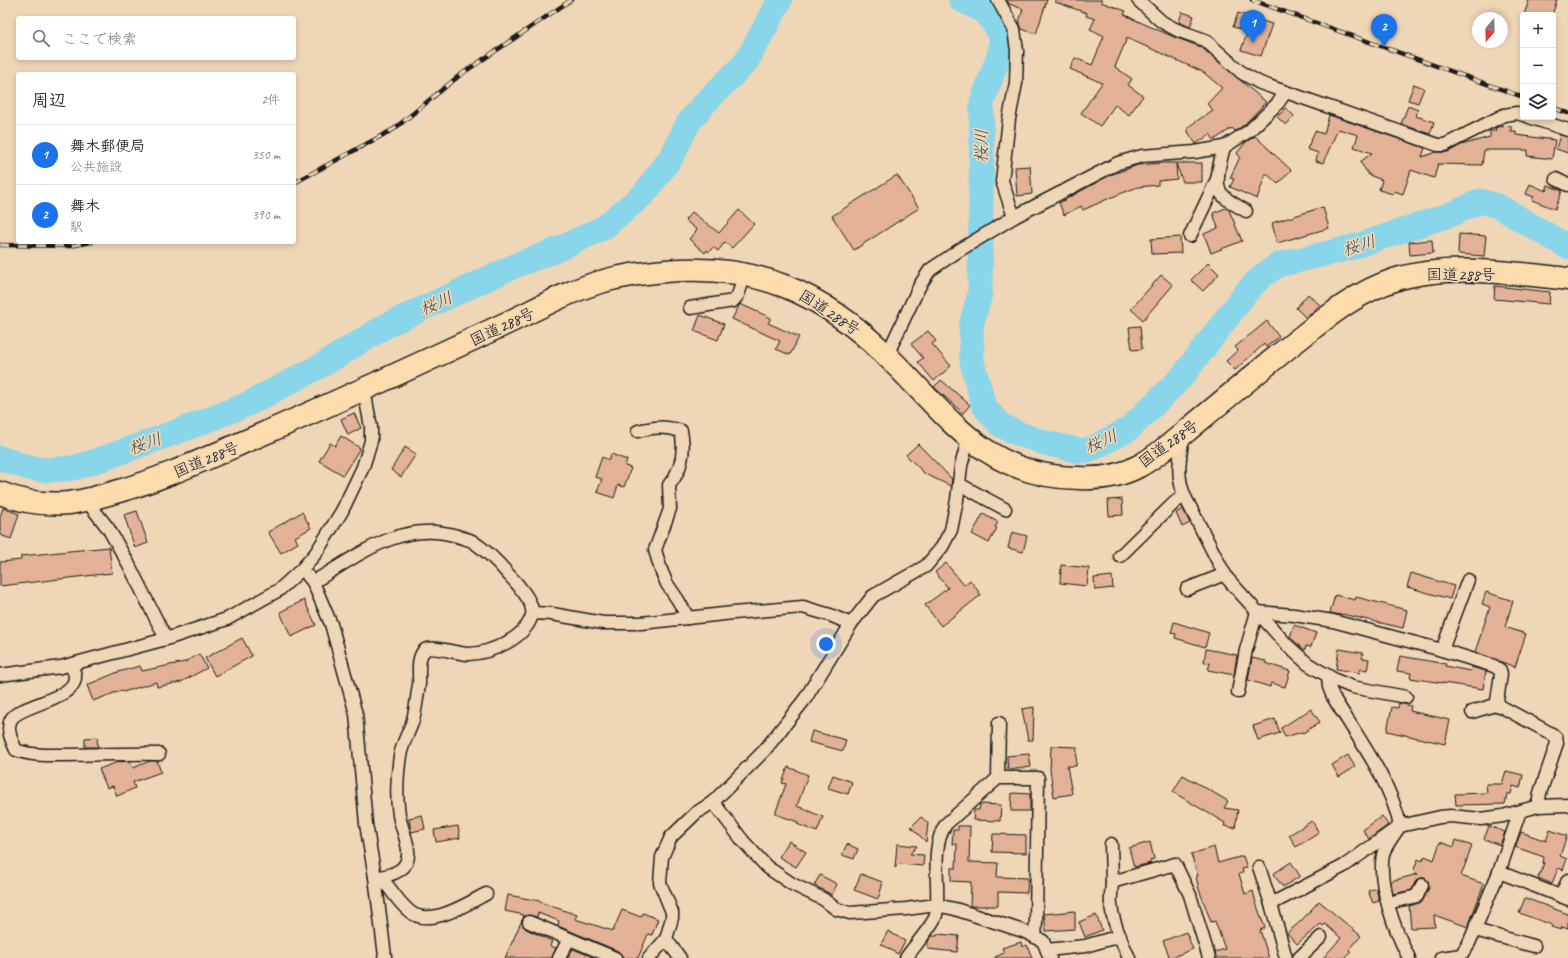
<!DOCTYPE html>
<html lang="ja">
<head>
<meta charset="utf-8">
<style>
	:root { --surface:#fff; --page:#f2f2f3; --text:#2b2b33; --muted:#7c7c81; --line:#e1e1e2; --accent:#1a73e8 }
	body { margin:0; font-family:Caveat,"Klee One",sans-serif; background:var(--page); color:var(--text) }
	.controls { position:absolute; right:12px; top:12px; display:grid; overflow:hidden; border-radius:4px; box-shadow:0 2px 6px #0003 }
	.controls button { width:36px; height:36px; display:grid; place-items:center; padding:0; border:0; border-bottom:1px solid var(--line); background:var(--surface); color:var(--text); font:20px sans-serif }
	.compass { position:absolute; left:1472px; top:12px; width:36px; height:36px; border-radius:50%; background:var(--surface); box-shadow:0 2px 6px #0003; rotate:199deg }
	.you { position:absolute; left:826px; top:644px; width:14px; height:14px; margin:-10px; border:3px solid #fff; border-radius:50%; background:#1a73e8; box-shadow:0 0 0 6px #1a73e833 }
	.badge { display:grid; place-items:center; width:26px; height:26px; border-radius:50%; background:var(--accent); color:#fff; font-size:13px; font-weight:700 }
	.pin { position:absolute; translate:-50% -33px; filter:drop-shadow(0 1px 2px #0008) }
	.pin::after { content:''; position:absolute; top:21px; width:14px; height:12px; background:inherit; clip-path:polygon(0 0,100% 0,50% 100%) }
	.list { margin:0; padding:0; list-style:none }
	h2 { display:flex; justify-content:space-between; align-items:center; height:52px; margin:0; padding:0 16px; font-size:17px }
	h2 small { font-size:13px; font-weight:400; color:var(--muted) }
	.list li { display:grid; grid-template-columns:26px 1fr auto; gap:12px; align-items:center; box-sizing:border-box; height:60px; padding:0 16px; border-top:1px solid var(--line) }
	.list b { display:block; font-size:15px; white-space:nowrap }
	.list p { margin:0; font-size:13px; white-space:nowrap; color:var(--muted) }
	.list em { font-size:13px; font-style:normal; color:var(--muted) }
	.icon { flex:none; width:22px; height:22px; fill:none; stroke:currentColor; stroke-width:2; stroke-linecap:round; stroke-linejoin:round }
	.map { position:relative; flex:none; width:1568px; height:958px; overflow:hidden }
	.search { position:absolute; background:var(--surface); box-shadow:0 2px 6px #0003; left:16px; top:16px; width:280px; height:44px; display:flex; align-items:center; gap:10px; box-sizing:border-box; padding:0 14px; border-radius:4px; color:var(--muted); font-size:15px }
	.panel { position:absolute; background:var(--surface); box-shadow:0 2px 6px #0003; left:16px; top:72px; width:280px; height:172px; border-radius:4px }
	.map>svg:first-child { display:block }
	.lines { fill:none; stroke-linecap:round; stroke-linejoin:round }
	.river { stroke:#89d5e9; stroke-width:25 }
	.building { fill:#e3b195; stroke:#1c1c1c }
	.street-casing { stroke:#1c1c1c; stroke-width:15 }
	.highway-casing { stroke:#1c1c1c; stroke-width:25 }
	.street { stroke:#efd6b7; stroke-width:12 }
	.highway { stroke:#fcdcac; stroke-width:22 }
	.rail-casing { stroke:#1c1c1c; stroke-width:4.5 }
	.rail { stroke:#efd6b7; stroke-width:3; stroke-dasharray:9; stroke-linecap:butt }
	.labels { text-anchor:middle; stroke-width:3.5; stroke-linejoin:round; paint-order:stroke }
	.street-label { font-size:16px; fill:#1c1c1c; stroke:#efd6b7 }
	.water-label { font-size:17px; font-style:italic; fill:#374a4f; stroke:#efd6b7 }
</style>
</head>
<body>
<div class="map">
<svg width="1568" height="958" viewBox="0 0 1568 958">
	<rect width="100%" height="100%" fill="#efd6b7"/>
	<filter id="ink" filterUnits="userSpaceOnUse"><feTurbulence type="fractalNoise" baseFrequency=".025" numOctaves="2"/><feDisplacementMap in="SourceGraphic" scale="8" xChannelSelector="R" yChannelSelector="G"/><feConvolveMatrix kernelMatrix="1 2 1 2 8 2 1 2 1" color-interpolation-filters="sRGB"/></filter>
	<g filter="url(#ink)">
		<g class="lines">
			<g class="river">
				<polyline points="961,0 974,6 986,13 995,25 1002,38 1000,53 982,102 980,294 971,325 972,362 984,406 1000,425 1017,433 1045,443 1081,451 1093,448 1129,429 1181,378 1248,290 1262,276 1278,265 1350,248 1452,214 1480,201 1498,206 1568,247"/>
				<polyline points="0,458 29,468 48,470 73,468 99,460 190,427 248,404 322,365 389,324 519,264 554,251 603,228 644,194 672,156 688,123 704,104 746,62 780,0"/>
			</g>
		</g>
		<g class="building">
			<polygon points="1007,0 1047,0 1036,34 1022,29 1019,22 1023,9 1009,4"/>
			<polygon points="1055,0 1102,0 1101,2 1126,11 1124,14 1133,19 1174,37 1201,47 1266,102 1244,125 1235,131 1232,128 1214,140 1210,134 1196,144 1188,132 1188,127 1213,110 1207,104 1222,88 1203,72 1127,38 1115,67 1132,79 1128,85 1143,96 1129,115 1115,105 1100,126 1081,113 1102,83 1070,69 1075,58 1092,65 1104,36 1090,29 1095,19 1086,16 1087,13 1055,2"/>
			<polygon points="1529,0 1557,0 1552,15 1524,15"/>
			<polygon points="1182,12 1194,16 1190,27 1179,22"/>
			<polygon points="1238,13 1272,24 1261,56 1241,50 1248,31 1233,27"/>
			<polygon points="1414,84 1424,88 1418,103 1408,100"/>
			<polygon points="1408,106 1418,110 1416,116 1434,122 1430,134 1401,124"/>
			<polygon points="1286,108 1294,116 1286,125 1277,117"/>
			<polygon points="1329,115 1425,148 1422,157 1437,152 1448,152 1461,145 1490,137 1490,131 1496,131 1495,128 1498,127 1511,126 1511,131 1516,131 1516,135 1555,140 1552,159 1527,156 1528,150 1484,150 1482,165 1438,164 1434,178 1411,170 1403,194 1394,191 1393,194 1379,190 1382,180 1369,175 1360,162 1372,153 1354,147 1358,135 1338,129 1323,163 1316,161 1318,153 1307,149 1315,131 1324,134"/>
			<polygon points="1560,135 1568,137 1568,153 1556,149"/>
			<polygon points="1255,136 1291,170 1278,184 1266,173 1257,199 1230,187 1234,179 1230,178 1240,157 1237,153 1246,142"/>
			<polygon points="1162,163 1202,163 1202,182 1183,182 1176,164 1177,179 1158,181 1158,185 1138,187 1112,197 1083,210 1081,206 1064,215 1059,203 1110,175 1138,165"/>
			<polygon points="1030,166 1032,194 1017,196 1015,167"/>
			<polygon points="897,175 919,208 854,250 832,216"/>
			<polygon points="1530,184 1546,191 1548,185 1562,191 1555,209 1532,200 1534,197 1526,194"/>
			<polygon points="1323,207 1329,228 1277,243 1272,223"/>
			<polygon points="1226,208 1229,210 1242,241 1211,253 1204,234 1218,228 1213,213"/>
			<polygon points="739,210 754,224 732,248 725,242 718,251 713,247 709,252 707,250 705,253 689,239 697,230 685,220 692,212 719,233"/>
			<polygon points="1459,234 1486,236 1484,256 1458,254"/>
			<polygon points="1180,237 1181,253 1152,254 1151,239"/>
			<polygon points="1432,240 1433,253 1410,255 1409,242"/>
			<polygon points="1208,263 1219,274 1203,291 1191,280"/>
			<polygon points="1161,275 1173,285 1143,320 1131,309"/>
			<polygon points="1495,286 1550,292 1549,304 1494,299"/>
			<polygon points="1308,294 1320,305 1306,318 1296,308"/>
			<polygon points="740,304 771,318 768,323 799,337 790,355 776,349 780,341 732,319"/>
			<polygon points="700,315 724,324 718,340 694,331"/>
			<polygon points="1267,321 1279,337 1266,347 1264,344 1235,370 1226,361 1238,350 1235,347"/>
			<polygon points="1140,326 1142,349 1132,350 1129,327"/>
			<polygon points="928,331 936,341 932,344 951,366 934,381 918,362 923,358 911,344"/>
			<polygon points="941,380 970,405 963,413 934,387"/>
			<polygon points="354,413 361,428 348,435 341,419"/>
			<polygon points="341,436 360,448 343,475 319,461 330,443 335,446"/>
			<polygon points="918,444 952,479 951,486 925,474 906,455"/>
			<polygon points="405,447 416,454 401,477 391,470"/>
			<polygon points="611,454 627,460 625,466 631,468 624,487 618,485 614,498 597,492 602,479 595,477 602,457 609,460"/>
			<polygon points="1122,499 1123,515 1109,516 1108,500"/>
			<polygon points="3,508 19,514 11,539 0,535 0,517"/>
			<polygon points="1183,509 1190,523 1182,527 1176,513"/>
			<polygon points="137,511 148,543 135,548 124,515"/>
			<polygon points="302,512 311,528 295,537 298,543 281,553 268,532"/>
			<polygon points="983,514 998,522 995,527 997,528 989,543 972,534"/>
			<polygon points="1012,532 1027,536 1023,552 1008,548"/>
			<polygon points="109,547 112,573 0,586 0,562 21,560 21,556"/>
			<polygon points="946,563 964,585 970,580 981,595 941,626 925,605 948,588 935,572"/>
			<polygon points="1061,565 1089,568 1087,586 1060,583"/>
			<polygon points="1411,573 1454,586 1450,599 1407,587"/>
			<polygon points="1112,576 1113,588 1095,590 1094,578"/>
			<polygon points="1486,592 1513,601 1505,627 1526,634 1515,667 1475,652 1490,607 1482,604"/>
			<polygon points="1335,595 1355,600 1356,597 1407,610 1403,628 1342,614 1341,615 1330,613"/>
			<polygon points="304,600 316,625 291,637 280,612"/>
			<polygon points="1174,622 1209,633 1205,647 1175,638 1176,634 1171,633"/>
			<polygon points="1294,625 1316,633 1311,647 1306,646 1305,650 1303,649 1290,637"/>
			<polygon points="242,638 252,656 215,676 205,658"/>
			<polygon points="1206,649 1237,655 1234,675 1208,670 1210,663 1204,662"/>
			<polygon points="1339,649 1363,653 1362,658 1369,659 1367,670 1361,669 1360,673 1336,669"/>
			<polygon points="199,654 207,668 181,682 157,687 156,682 123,692 122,690 93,701 87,685 118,672 140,666 142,671 185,662"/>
			<polygon points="1400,656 1446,664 1445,666 1470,671 1471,667 1486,671 1483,689 1410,678 1411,673 1397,671"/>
			<polygon points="1252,658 1266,661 1265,663 1290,671 1285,687 1271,683 1270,687 1248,680"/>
			<polygon points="1399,703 1411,706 1410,711 1450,720 1445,744 1387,731 1392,707 1398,708"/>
			<polygon points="1034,707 1033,740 1028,740 1022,709"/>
			<polygon points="1311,709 1320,722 1303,733 1302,732 1285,737 1281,728"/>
			<polygon points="1275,719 1280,733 1258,740 1253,726"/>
			<polygon points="812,731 846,740 843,751 809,742"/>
			<polygon points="97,737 98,747 85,747 85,738"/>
			<polygon points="1051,746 1077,747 1076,766 1067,766 1072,794 1054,797 1050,770"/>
			<polygon points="1029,754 1031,767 1008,770 1007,756"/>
			<polygon points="1348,755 1355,767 1339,777 1332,765"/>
			<polygon points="130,761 133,768 150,761 157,761 161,772 133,782 135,788 117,796 113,786 107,788 99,769 118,762"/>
			<polygon points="788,767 808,775 797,806 823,817 817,832 797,824 798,822 775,814 786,784 782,783"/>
			<polygon points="1506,771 1523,775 1520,788 1513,786 1511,794 1507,794 1505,804 1456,805 1455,794 1487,793 1486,784 1502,784"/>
			<polygon points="833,775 852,782 848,794 828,788"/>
			<polygon points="1183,775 1228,801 1224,808 1238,810 1235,828 1224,826 1225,823 1173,792"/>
			<polygon points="1012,793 1030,794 1030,811 1011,811"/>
			<polygon points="980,804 1001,805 1000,821 973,820 974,810 979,810"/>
			<polygon points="422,815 425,829 411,832 409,818"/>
			<polygon points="1382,816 1388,825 1369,839 1363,830"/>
			<polygon points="921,817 928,823 926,842 911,827"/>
			<polygon points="1312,821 1319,833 1296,847 1289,835"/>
			<polygon points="458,826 460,838 436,842 434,830"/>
			<polygon points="958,826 970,826 969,862 998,863 997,877 1028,878 1027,893 998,892 998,906 970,906 971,882 951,881 951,868 956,868 957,844 952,844 953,830 958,830"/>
			<polygon points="1489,826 1505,832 1500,845 1484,839"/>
			<polygon points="1550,830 1567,836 1560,856 1567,859 1563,870 1558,868 1552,884 1538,878 1544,863 1543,863 1544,857 1515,847 1521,832 1546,841"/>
			<polygon points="993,834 1026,835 1026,853 992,852"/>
			<polygon points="1456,840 1472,846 1461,876 1484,884 1468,927 1434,915 1435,927 1411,928 1409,906 1422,902 1429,888 1428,881 1425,878 1421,878 1415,882 1412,890 1393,894 1391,881 1418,874 1413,872 1418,859 1422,861 1425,856 1434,860 1440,842 1454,847"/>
			<polygon points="789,841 806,852 796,867 779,857"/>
			<polygon points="1150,842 1154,859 1150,860 1151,863 1134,867 1129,848"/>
			<polygon points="847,844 858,849 854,859 842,855"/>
			<polygon points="897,844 917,846 910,854 924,855 923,866 899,864 895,868"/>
			<polygon points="1214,847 1218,863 1243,856 1247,868 1242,869 1243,873 1239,874 1245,894 1253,891 1256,903 1265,928 1260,930 1269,958 1216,958 1215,952 1225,949 1215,921 1211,922 1199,889 1196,877 1198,876 1191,854"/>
			<polygon points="1291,862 1300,876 1283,887 1273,874"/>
			<polygon points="861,874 882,882 882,886 878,899 854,890"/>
			<polygon points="820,875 837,884 832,895 814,885"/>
			<polygon points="1376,888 1379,901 1373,903 1368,891"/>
			<polygon points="508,895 540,901 540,902 577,915 575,919 613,931 622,910 641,917 643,913 658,919 652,935 648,934 638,958 622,958 621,954 618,951 558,926 559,921 538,913 537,917 528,915 523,918 524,915 505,911"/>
			<polygon points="1525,898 1568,914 1568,929 1562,927 1561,930 1551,927 1552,925 1519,913"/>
			<polygon points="1319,901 1361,936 1349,950 1351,952 1345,958 1323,958 1341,938 1325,924 1323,926 1321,924 1297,944 1287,933 1301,921"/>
			<polygon points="1075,911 1075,929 1046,931 1044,914"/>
			<polygon points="1096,915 1102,930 1085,937 1079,922"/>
			<polygon points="522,920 523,926 526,929 552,941 550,946 556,948 552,958 505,958"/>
			<polygon points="888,931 905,941 898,954 881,944"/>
			<polygon points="1186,932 1193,949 1170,958 1163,941"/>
			<polygon points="938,934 959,936 957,952 928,949 928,941 932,936 937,936"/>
			<polygon points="1021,942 1022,947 1027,945 1032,958 995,958 995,957 1004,953 1002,948"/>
			<polygon points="573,949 596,958 567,958"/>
		</g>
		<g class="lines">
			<defs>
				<g id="street">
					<polyline points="998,0 1014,29 1017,51 1016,83 1009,119 1002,181 1014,217"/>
					<polyline points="1138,0 1162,22 1177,30 1205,40 1242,73 1260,83 1438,145 1445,145 1504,115 1517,113 1523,115"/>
					<polyline points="1529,117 1568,130"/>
					<path d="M 1224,147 C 1221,159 1215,177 1219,189 C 1222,199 1238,206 1246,211"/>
					<polyline points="1556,179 1568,185"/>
					<polyline points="1190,236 1218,177"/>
					<polyline points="690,308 733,301 738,295 745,274"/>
					<polyline points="887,355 920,285 930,270 958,251 1014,217 1118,163 1142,156 1195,152 1224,147 1249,131 1278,103 1285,93"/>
					<path d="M 638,431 C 654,427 665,426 681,431 C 685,450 682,470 669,485 L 670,509 L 655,550 L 661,570 L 667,584 L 678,600 L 688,618"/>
					<path d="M 1183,435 C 1180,459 1176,473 1184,495 L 1226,577 L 1288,646 L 1308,664 L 1335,680 L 1352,687 L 1406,697"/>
					<polyline points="959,484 1005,509"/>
					<polyline points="86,500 108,528 128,563 166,639"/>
					<polyline points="1120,556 1173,504 1184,495"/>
					<polyline points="308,576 313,582 331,624 356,714 366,824 375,877 385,956 384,958"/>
					<path d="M 313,582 C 358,556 401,519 457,536 C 461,538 468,539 472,541 C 484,549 499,563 508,574 C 516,582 535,603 532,615 C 526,638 491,653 469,654 C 459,654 431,645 425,650 C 416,657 420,674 419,684 C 417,696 416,711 412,723 C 408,734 402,744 400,756 C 397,776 396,796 399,815 C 401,831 418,857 400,870 C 392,875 384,877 375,877"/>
					<polyline points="1187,589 1225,574"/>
					<polyline points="533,613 552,614 603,623 641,623 733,613 803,607 830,615 851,624"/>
					<polyline points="1442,650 1468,580"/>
					<path d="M 71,665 C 72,668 75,673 75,677 C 75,699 23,704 12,718 C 5,728 12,741 16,750 C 32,756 49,755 65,755 C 97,755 128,753 159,754"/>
					<polyline points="0,675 61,667 166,639 227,619 279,590 302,569 316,553 342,511 363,467 371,441 371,427 364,390"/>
					<path d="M 1328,676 L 1329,687 L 1333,697 C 1356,735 1392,783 1400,826 C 1395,833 1384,848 1383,855 C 1377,884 1396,933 1409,958"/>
					<polyline points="1238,692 1246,650 1257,612 1294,615 1333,621 1442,650 1494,666 1500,670 1501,674 1497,701 1500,706 1552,734 1556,738 1557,743 1540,793 1538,806"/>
					<polyline points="1472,712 1498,704"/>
					<polyline points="998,778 999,723"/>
					<polyline points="713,802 743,841 767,867 792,884 823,899 836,909 850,913 906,909 936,905 955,909 1023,931 1043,941 1050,958"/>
					<polyline points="1111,844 1112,882"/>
					<polyline points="1259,867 1271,904"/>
					<polyline points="1499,872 1568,899"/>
					<path d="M 381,877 C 390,888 398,902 409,911 C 429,929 466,904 486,894"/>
					<polyline points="1561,896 1568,880"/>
					<polyline points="1388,903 1417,896 1422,885"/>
					<polyline points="529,922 615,958"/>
					<polyline points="1475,930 1534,946"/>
					<polyline points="666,939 680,958"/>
					<polyline points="1047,950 1085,946 1120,936"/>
					<polyline points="559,958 569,939"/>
					<polyline points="649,958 666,939 672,918 672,912 660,883 662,857 671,837 696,813 713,802 764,751 805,699 851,624 873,596 926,566 942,547 951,530 957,500 961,466 965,451 969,439"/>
					<path d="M 906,958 C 912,949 934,924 936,915 C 941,887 929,849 946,824 L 998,778 L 1038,778 L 1036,921 L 1035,937"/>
					<path d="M 1129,958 C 1122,942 1112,921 1111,904 C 1110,897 1112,889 1112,882 L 1175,864 L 1190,895 L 1209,958"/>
					<polyline points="1286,958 1271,904 1344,866 1400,826 1440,817 1451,816 1481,819 1503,816 1538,806 1568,805"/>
					<polyline points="1299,958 1321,937"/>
					<polyline points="1441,958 1461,955 1469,943 1499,872 1520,811"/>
				</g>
				<path id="highway" d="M 0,493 C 22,502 46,505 69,503 C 84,501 98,497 112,493 C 160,480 205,459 251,439 C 337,402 422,363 507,323 C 539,308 570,290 604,281 C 624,275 644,273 665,271 C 756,263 821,292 886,355 C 948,415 984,477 1079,478 C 1099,479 1121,476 1139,466 C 1158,456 1178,438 1195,424 C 1231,394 1267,364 1304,335 C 1332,313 1360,291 1394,280 C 1447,263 1513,273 1568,279"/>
			</defs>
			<use href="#street" class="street-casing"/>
			<use href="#highway" class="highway-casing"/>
			<use href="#street" class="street"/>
			<use href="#highway" class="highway"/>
			<defs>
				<g id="rail">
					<polyline points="1252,0 1523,97"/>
					<polyline points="1553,108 1568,113"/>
					<polyline points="294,183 394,129 460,75 571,0"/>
					<polyline points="0,245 70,246 92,242"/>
				</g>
			</defs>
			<use href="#rail" class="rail-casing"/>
			<use href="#rail" class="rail"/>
		</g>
	</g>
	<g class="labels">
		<g class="street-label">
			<text x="1461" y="280">国道288号</text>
			<text transform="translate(830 312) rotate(33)" y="6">国道288号</text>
			<text transform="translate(502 326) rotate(-25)" y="6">国道288号</text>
			<text transform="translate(1168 443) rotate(-36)" y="6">国道288号</text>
			<text transform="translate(206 459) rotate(-23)" y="6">国道288号</text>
		</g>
		<g class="water-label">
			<text transform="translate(981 146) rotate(-89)" y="6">桜川</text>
			<text transform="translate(1359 245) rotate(-17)" y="6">桜川</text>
			<text transform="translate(436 303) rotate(-24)" y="6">桜川</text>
			<text transform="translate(1101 441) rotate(-23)" y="6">桜川</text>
			<text transform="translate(145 443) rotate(-20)" y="6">桜川</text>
		</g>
	</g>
</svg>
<div class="controls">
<button>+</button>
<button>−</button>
<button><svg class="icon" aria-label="layers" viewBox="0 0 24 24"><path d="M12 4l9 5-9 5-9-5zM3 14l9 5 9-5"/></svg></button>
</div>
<svg class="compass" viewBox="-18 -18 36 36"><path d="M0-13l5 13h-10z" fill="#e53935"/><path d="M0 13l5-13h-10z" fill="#7c7c81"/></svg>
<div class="you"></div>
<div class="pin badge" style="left:1253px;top:43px">1</div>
<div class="pin badge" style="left:1384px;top:47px">2</div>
<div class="search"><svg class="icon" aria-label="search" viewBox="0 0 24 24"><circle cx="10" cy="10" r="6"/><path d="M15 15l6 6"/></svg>ここで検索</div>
<section class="panel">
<h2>周辺<small>2件</small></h2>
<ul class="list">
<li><span class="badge">1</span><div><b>舞木郵便局</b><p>公共施設</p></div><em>350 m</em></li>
<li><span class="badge">2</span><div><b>舞木</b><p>駅</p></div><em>390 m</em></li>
</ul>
</section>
</div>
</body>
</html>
